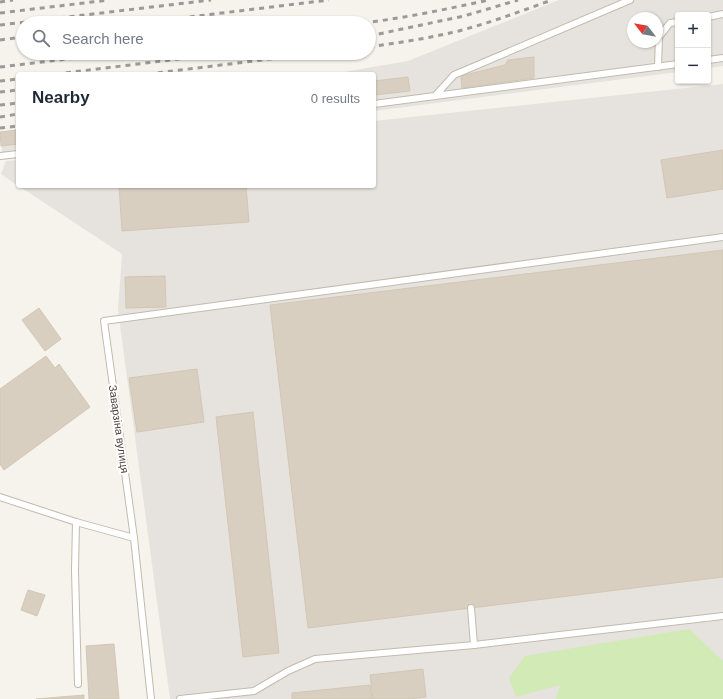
<!DOCTYPE html>
<html lang="en">
<head>
<meta charset="utf-8">
<style>
	:root { --surface:#fff; --page:#f2f2f3; --text:#1f2937; --muted:#747a83; --line:#e0e1e3 }
	body { margin:0; font-family:Arial,sans-serif; background:var(--page); color:var(--text) }
	.controls { position:absolute; right:12px; top:12px; display:grid; overflow:hidden; border-radius:4px; box-shadow:0 1px 3px #0004 }
	.controls button { width:36px; height:36px; display:grid; place-items:center; padding:0; border:0; border-bottom:1px solid var(--line); background:var(--surface); color:var(--text); font:20px sans-serif }
	.compass { position:absolute; left:627px; top:12px; width:36px; height:36px; border-radius:50%; background:var(--surface); box-shadow:0 1px 3px #0004; rotate:301deg }
	.list { margin:0; padding:0; list-style:none }
	h2 { display:flex; justify-content:space-between; align-items:center; height:52px; margin:0; padding:0 16px; font-size:17px }
	h2 small { font-size:13px; font-weight:400; color:var(--muted) }
	.icon { flex:none; width:22px; height:22px; fill:none; stroke:currentColor; stroke-width:2; stroke-linecap:round; stroke-linejoin:round }
	.map { position:relative; flex:none; width:723px; height:699px; overflow:hidden }
	.search { position:absolute; background:var(--surface); box-shadow:0 1px 3px #0004; left:16px; top:16px; width:360px; height:44px; display:flex; align-items:center; gap:10px; box-sizing:border-box; padding:0 14px; border-radius:22px; color:var(--muted); font-size:15px }
	.panel { position:absolute; background:var(--surface); box-shadow:0 1px 3px #0004; left:16px; top:72px; width:360px; height:116px; border-radius:4px }
	.map>svg:first-child { display:block }
	.industrial { fill:#e6e2dd; fill-rule:evenodd }
	.green { fill:#d2eab5 }
	.building { fill:#d8cfc1; stroke:#d3c7b4 }
	.lines { fill:none; stroke-linecap:round; stroke-linejoin:round }
	.service-casing { stroke:#c2bbae; stroke-width:8 }
	.service { stroke:#fff; stroke-width:6 }
	.rail { stroke:#9a9a9a; stroke-width:3; stroke-dasharray:5 5; stroke-linecap:butt }
	.labels { text-anchor:middle; stroke-width:4; stroke-linejoin:round; paint-order:stroke }
	.street-label { font-size:11px; fill:#4b4439; stroke:#fff }
</style>
</head>
<body>
<div class="map">
<svg width="723" height="699" viewBox="0 0 723 699">
	<rect width="100%" height="100%" fill="#f6f3ec"/>
	<g class="industrial">
		<path d="M 559,0 L 723,0 L 723,66 L 708,68 L 708,15 L 678,15 L 678,72 L 374,111 L 374,74 L 332,74 L 408,61 ZM 633,18 L 657,18 L 657,42 L 633,42 Z"/>
		<polygon points="723,84 723,699 170,699 118,310 122,254 19,186 374,186 374,121"/>
		<polygon points="18,129 18,158 3,160 0,132"/>
		<polygon points="18,160 18,186 1,174 6,161"/>
	</g>
	<polygon class="green" points="689,629 723,661 723,699 556,699 560,685 516,697 509,678 525,656"/>
	<g class="building">
		<polygon points="534,57 534,78 462,88 461,76 505,65 508,60"/>
		<polygon points="408,77 410,91 374,95 374,81"/>
		<polygon points="18,130 18,144 1,146 0,132"/>
		<polygon points="723,150 723,189 667,198 661,160"/>
		<polygon points="119,186 246,186 249,222 122,231"/>
		<polygon points="723,250 723,577 308,628 270,305"/>
		<polygon points="165,276 166,307 126,308 125,277"/>
		<polygon points="39,308 61,339 45,351 22,320"/>
		<polygon points="46,356 55,368 59,364 90,407 4,470 0,464 0,389"/>
		<polygon points="197,369 204,422 137,432 129,378"/>
		<polygon points="253,412 279,653 243,657 216,417"/>
		<polygon points="28,590 45,595 37,616 21,610"/>
		<polygon points="114,644 119,699 89,699 86,646"/>
		<polygon points="423,669 426,697 409,699 373,699 370,675"/>
		<polygon points="370,685 372,699 292,699 292,693"/>
		<polygon points="84,695 84,699 36,699"/>
	</g>
	<g class="lines">
		<defs>
			<g id="service">
				<polyline points="708,17 723,14"/>
				<polyline points="708,60 723,58"/>
				<polyline points="658,67 659,37 670,23 678,22"/>
				<polyline points="435,96 454,75 630,0"/>
				<polyline points="374,104 678,64"/>
				<polyline points="0,156 18,154"/>
				<polyline points="0,497 76,522 134,538"/>
				<polyline points="76,522 75,571 78,684"/>
				<polyline points="471,608 474,645"/>
				<polyline points="151,699 134,538 104,321 723,237"/>
				<polyline points="180,699 254,691 288,671 315,659 474,645 723,616"/>
			</g>
		</defs>
		<use href="#service" class="service-casing"/>
		<use href="#service" class="service"/>
		<g class="rail">
			<polyline points="0,2 13,0"/>
			<polyline points="0,13 109,0"/>
			<polyline points="140,23 329,0"/>
			<path d="M 363,23 C 405,18 447,9 489,0"/>
			<polyline points="0,25 211,0"/>
			<polyline points="369,36 464,16 518,0"/>
			<polyline points="0,40 23,37"/>
			<path d="M 369,47 C 396,43 424,39 450,33 C 485,25 518,12 552,0"/>
			<polyline points="0,67 118,53"/>
			<polyline points="56,74 228,53"/>
			<polyline points="148,74 319,53"/>
			<polyline points="0,81 18,79"/>
			<polyline points="0,92 18,90"/>
			<polyline points="0,105 18,103"/>
			<polyline points="0,117 18,114"/>
			<polyline points="0,128 18,126"/>
		</g>
	</g>
	<g class="labels">
		<g class="street-label">
			<text transform="translate(119 429) rotate(82)" y="4">Заварзіна вулиця</text>
		</g>
	</g>
</svg>
<div class="controls">
<button>+</button>
<button>−</button>
</div>
<svg class="compass" viewBox="-18 -18 36 36"><path d="M0-13l5 13h-10z" fill="#e53935"/><path d="M0 13l5-13h-10z" fill="#747a83"/></svg>
<div class="search"><svg class="icon" aria-label="search" viewBox="0 0 24 24"><circle cx="10" cy="10" r="6"/><path d="M15 15l6 6"/></svg>Search here</div>
<section class="panel">
<h2>Nearby<small>0 results</small></h2>
<ul class="list">
</ul>
</section>
</div>
</body>
</html>
